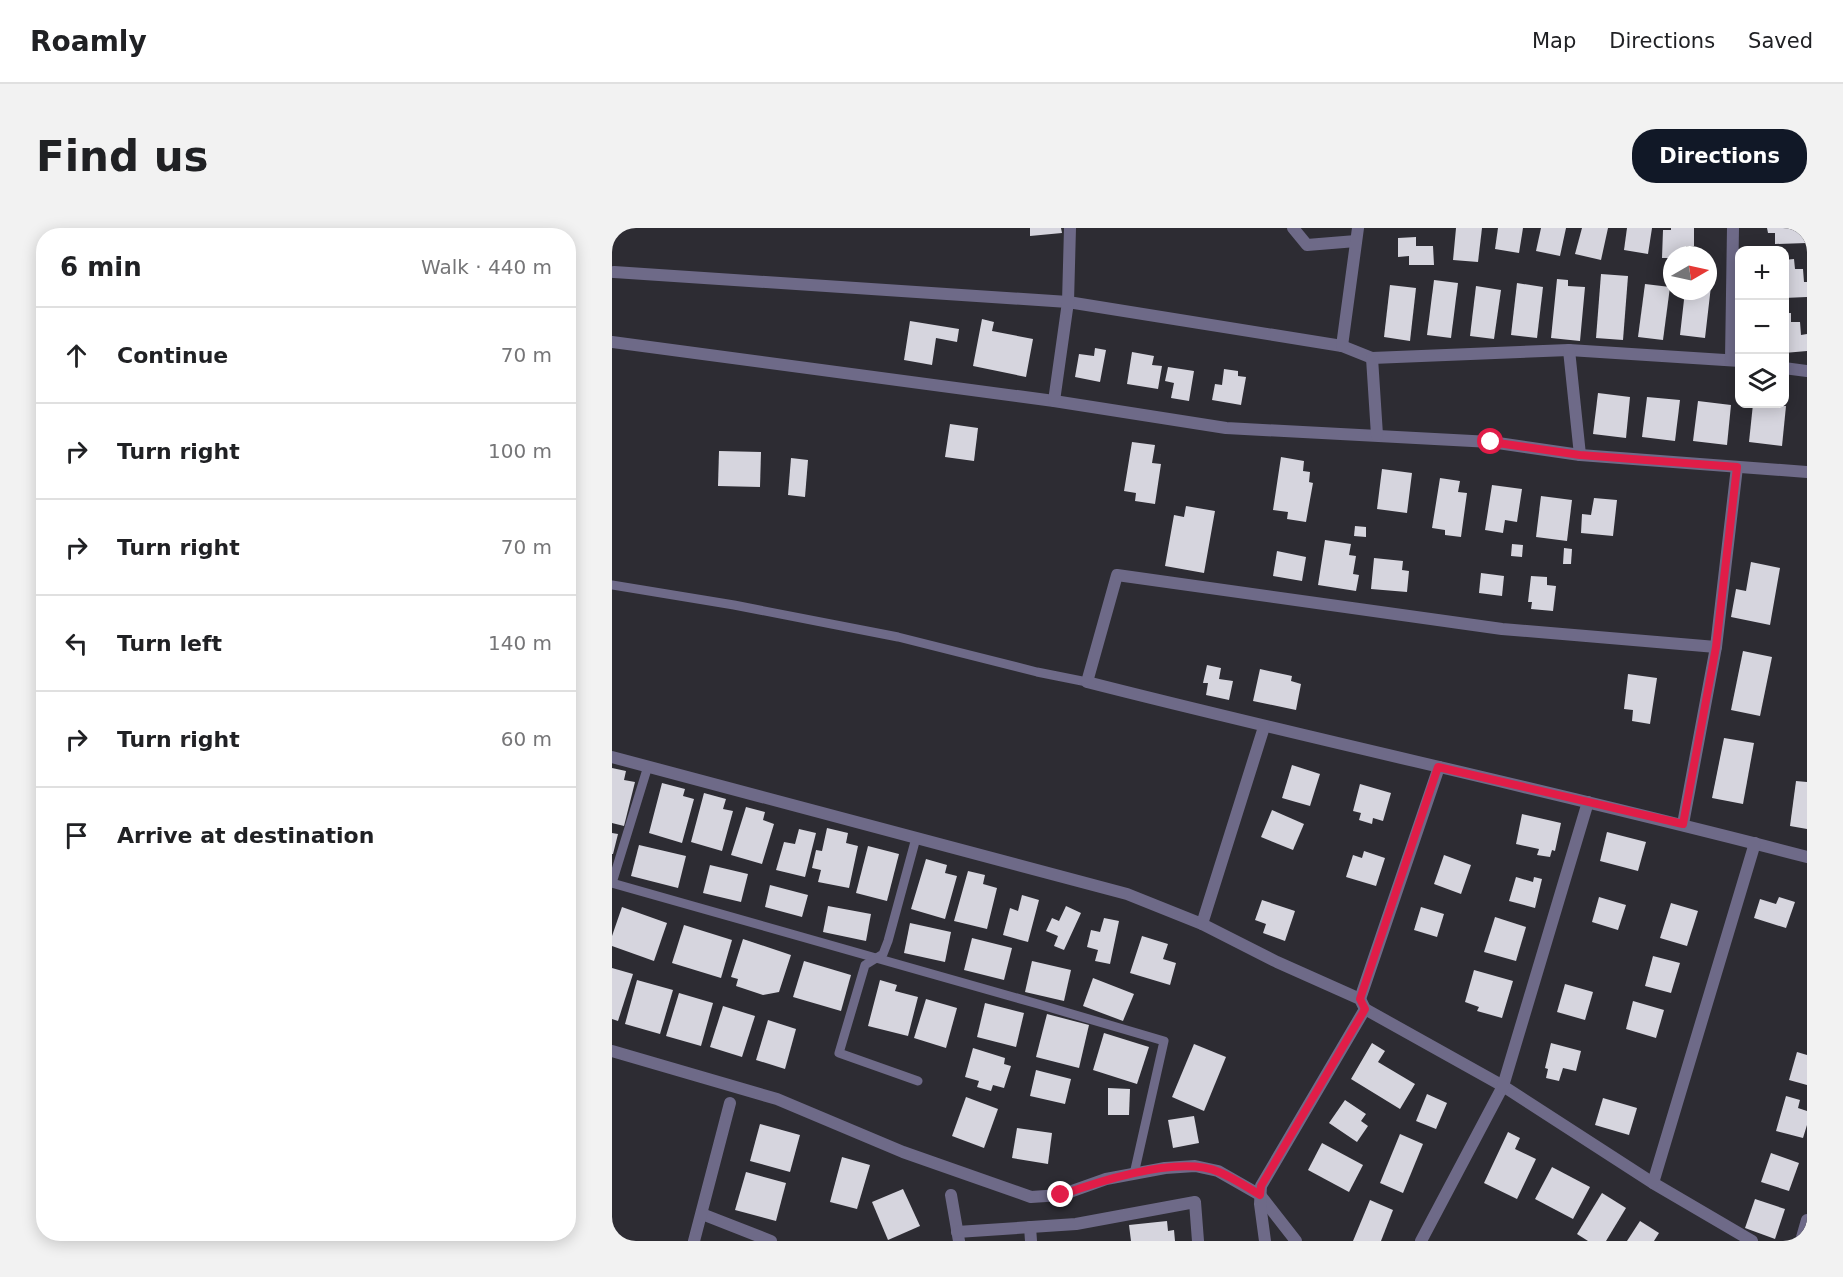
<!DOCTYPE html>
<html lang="en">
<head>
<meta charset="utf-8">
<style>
	:root { --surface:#fff; --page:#f2f2f2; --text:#202124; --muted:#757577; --line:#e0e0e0; --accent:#111827 }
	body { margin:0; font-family:"DejaVu Sans",sans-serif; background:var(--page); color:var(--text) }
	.controls { position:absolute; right:18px; top:18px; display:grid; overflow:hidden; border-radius:12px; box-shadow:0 3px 15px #0003 }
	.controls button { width:54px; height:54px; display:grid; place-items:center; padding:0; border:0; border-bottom:2px solid var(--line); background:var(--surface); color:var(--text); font:30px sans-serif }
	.compass { position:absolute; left:1051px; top:18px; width:54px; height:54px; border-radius:50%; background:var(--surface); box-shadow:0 3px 15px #0003; rotate:81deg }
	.stop { position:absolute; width:18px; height:18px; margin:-14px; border:4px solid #e11d48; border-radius:50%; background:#fff }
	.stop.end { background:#e11d48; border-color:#fff; box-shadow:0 2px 6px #0008 }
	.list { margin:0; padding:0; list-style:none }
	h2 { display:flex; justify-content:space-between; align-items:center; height:78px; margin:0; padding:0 24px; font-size:26px }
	h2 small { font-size:20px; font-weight:400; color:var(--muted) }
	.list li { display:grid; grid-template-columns:39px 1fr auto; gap:18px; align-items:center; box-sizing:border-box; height:96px; padding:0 24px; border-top:2px solid var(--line) }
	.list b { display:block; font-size:22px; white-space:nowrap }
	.list em { font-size:20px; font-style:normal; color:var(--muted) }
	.icon { flex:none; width:33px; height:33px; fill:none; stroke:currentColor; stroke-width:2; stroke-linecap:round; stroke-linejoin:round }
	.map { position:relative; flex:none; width:1195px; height:1013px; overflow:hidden; border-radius:24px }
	header { display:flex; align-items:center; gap:36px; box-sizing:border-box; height:84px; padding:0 30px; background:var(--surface); border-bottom:2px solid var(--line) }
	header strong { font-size:28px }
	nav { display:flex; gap:33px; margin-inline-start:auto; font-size:21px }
	.intro { display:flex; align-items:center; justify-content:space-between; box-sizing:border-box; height:144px; padding:0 36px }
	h1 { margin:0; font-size:42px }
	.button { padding:15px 27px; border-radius:24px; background:var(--accent); color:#fff; font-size:21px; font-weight:700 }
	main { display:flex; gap:36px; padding:0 36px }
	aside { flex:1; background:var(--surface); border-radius:24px; box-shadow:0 3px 15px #0003 }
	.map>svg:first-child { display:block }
	.building { fill:#d6d5de }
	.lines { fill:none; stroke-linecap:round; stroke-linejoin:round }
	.lane { stroke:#6e6a88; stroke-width:9 }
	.street { stroke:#6e6a88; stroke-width:12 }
	.route { stroke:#e11d48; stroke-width:8 }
</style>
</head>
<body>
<header>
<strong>Roamly</strong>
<nav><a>Map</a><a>Directions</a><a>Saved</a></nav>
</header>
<div class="intro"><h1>Find us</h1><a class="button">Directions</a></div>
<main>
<aside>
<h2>6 min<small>Walk · 440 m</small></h2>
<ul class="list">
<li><svg class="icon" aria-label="ahead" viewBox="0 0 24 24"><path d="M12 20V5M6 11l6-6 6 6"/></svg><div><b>Continue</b></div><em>70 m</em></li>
<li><svg class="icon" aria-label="right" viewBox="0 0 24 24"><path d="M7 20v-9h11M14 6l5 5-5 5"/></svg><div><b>Turn right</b></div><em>100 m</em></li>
<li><svg class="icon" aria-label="right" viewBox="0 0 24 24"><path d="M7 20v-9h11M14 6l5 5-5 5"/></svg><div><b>Turn right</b></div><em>70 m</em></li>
<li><svg class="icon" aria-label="left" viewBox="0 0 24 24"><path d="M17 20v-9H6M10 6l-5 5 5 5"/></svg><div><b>Turn left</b></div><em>140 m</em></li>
<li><svg class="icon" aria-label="right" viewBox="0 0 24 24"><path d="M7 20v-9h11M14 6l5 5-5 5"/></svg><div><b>Turn right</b></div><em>60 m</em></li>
<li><svg class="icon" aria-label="arrive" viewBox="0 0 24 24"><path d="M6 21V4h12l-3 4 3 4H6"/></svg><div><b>Arrive at destination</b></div></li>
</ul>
</aside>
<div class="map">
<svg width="1195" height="1013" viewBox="0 0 1195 1013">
	<rect width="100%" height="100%" fill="#2d2c33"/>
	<g class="building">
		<polygon points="418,0 449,0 450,5 418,8"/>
		<polygon points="844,0 870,0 866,34 841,32"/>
		<polygon points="886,0 911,0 907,25 883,21"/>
		<polygon points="929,0 954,0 948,28 924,23"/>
		<polygon points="970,0 996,0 989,32 963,26"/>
		<polygon points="1015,0 1040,0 1036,26 1012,22"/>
		<polygon points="1059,0 1082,0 1082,18 1074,18 1074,27 1060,27 1060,30 1050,30 1051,2 1059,2"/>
		<polygon points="1155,0 1195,0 1195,15 1163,16 1163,5 1156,5"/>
		<polygon points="804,9 804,18 821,18 822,37 797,37 797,28 786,29 786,10"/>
		<polygon points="1182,31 1183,41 1191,41 1192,54 1195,54 1195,69 1172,70 1172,32"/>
		<polygon points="989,46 1016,48 1011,112 984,110"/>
		<polygon points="945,51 956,52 956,58 973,59 968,113 939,110"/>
		<polygon points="822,52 846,55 839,110 815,107"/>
		<polygon points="905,55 931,59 925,110 899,107"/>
		<polygon points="1033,56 1058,59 1051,112 1026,109"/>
		<polygon points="778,57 804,60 798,113 772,109"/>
		<polygon points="1096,57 1099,58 1093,110 1068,107 1073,63 1096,63"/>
		<polygon points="864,58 889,62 882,111 858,108"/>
		<polygon points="1172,85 1179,85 1179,94 1188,94 1189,107 1195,106 1195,123 1172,125"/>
		<polygon points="370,91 382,94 380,103 421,111 414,149 361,138"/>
		<polygon points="298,93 347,101 345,114 324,110 320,137 292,132"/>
		<polygon points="483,120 494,122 488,154 463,149 467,126 482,128"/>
		<polygon points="520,124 542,128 540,137 550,138 546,161 515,156"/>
		<polygon points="556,139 582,143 577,173 559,170 562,155 553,153"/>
		<polygon points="612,141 626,143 626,148 634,149 629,177 600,172 603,156 610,157"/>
		<polygon points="986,165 1018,169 1014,210 981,206"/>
		<polygon points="1035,169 1068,172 1063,213 1030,209"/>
		<polygon points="1086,173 1119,177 1115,217 1081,213"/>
		<polygon points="1141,176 1174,178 1170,218 1137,214"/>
		<polygon points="338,196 366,200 362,233 333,229"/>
		<polygon points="520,214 543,217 540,235 549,236 543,276 523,273 524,265 512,263"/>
		<polygon points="107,223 149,224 148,259 106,258"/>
		<polygon points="669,229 692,233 691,243 698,244 697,254 701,255 694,294 675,291 676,284 661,282"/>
		<polygon points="179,230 196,232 193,269 176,267"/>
		<polygon points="770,241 800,245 795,285 765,281"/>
		<polygon points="828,250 848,253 846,264 855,265 849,309 833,307 833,302 820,300"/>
		<polygon points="880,257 910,261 905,294 893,292 891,305 873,302"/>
		<polygon points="929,268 960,272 955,313 924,309"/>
		<polygon points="982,270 1005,272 1001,308 969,305 970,286 979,287"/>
		<polygon points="574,278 603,283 592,345 553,338 562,287 572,289"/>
		<polygon points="743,298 754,299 754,309 742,308"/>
		<polygon points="713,312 739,316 737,327 744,328 741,346 747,347 744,363 706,357"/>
		<polygon points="900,316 911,317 910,329 899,328"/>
		<polygon points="952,320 960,321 959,336 951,336"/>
		<polygon points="665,323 694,329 690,353 661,348"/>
		<polygon points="762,330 791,333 790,342 797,343 795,364 759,361"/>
		<polygon points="1139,334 1168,340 1158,397 1119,389 1124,361 1134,363"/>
		<polygon points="869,345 892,348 890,368 867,365"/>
		<polygon points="919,348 935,349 935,357 944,358 941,383 919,381 920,374 916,374"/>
		<polygon points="1131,423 1160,429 1148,488 1119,482"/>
		<polygon points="595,437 609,440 607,451 621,453 617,472 594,467 596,455 591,455"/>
		<polygon points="648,441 680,448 679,453 689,456 684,482 641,473"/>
		<polygon points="1016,446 1045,450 1038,496 1020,493 1021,482 1012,481"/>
		<polygon points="1112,510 1142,515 1131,576 1100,570"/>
		<polygon points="680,537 708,546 698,578 670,570"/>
		<polygon points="0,540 14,543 12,552 23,554 12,598 0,595"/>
		<polygon points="1184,553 1195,554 1195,601 1178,598"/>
		<polygon points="50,555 73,561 71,568 82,571 70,615 37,605"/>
		<polygon points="748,556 779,565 771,593 761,590 760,596 747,592 749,585 741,583"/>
		<polygon points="92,565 114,571 111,581 121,583 110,623 79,614"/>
		<polygon points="134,579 153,584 151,592 162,596 150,636 119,627"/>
		<polygon points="660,582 692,596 681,622 649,609"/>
		<polygon points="910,586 949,595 943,623 940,622 938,629 925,627 927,621 904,616"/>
		<polygon points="215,600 236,605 234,615 246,618 237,660 206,654 209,642 200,640 204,622 210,623"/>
		<polygon points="187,601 204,605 193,649 164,642 172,614 183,616"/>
		<polygon points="995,604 1034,614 1026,643 988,633"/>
		<polygon points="0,605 6,606 1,626 0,626"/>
		<polygon points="27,617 74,628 66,660 19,648"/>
		<polygon points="256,618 287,626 275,673 244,665"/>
		<polygon points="752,623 773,630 764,658 734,649 741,627 750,630"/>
		<polygon points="832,627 859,637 849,666 822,656"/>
		<polygon points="314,631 335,637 333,645 345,648 333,691 299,681"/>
		<polygon points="98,637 136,646 129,674 91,665"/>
		<polygon points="356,643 373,647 371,656 385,660 375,701 342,693"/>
		<polygon points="904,649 921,654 922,649 930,651 923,680 897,673"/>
		<polygon points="158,657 196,667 190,689 153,679"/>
		<polygon points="410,667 427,672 416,714 391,707 398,680 406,683"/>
		<polygon points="987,669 1014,677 1006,702 980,694"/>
		<polygon points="1167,669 1183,674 1174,700 1142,690 1148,671 1164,676"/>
		<polygon points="650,672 683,683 673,713 651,705 654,696 643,692"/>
		<polygon points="1059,675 1086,683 1075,718 1048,710"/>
		<polygon points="216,678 259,686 254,713 211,704"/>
		<polygon points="454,678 469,685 452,722 442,718 446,708 434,703 440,690 447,693"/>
		<polygon points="10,679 55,695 42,733 0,718 0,708"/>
		<polygon points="809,679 832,686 825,709 802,702"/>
		<polygon points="883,689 914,699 904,733 872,724"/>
		<polygon points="492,690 507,693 498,736 483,733 486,722 475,719 479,702 488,704"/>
		<polygon points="298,695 339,704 333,734 292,725"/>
		<polygon points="72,697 120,712 109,750 60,735"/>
		<polygon points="530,708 556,716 551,731 564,735 558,757 518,745"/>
		<polygon points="360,710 400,720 392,752 352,742"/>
		<polygon points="131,711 179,727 167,764 151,767 124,758 126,751 119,749"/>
		<polygon points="1041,728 1068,735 1059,765 1033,758"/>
		<polygon points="192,733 239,747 229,783 181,769"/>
		<polygon points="420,733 459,742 452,773 413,764"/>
		<polygon points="0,740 21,746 6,793 0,791"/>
		<polygon points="862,742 901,753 890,790 865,783 867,779 853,774"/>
		<polygon points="481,750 522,766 511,793 471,778"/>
		<polygon points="25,752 61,762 48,806 13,796"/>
		<polygon points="268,752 285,757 283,763 306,769 296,808 256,798"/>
		<polygon points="953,756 981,764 973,792 945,784"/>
		<polygon points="67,765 101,775 89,818 54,808"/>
		<polygon points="314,771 345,780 334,820 302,810"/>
		<polygon points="1021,773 1052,782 1044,810 1014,801"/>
		<polygon points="373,775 412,785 404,819 365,809"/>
		<polygon points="111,778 143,788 130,829 98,819"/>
		<polygon points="435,786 477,797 467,840 424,829"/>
		<polygon points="156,792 184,801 173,841 144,832"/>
		<polygon points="492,805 537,819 525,856 481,842"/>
		<polygon points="760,815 773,823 766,834 803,856 788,881 739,851"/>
		<polygon points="939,815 969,823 964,843 951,840 947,853 934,850 936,841 933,840"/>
		<polygon points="582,816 614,829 592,883 560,869"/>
		<polygon points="361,820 393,830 392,836 399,838 392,860 381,857 379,863 365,859 367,853 353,849"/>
		<polygon points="1185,824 1195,827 1195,857 1177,852"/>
		<polygon points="424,842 459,851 453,876 418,868"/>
		<polygon points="496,860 518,861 517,887 496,887"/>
		<polygon points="815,866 835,875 824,901 804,893"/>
		<polygon points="1174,868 1188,872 1186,880 1195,883 1195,897 1191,910 1164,903"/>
		<polygon points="354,869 386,881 372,920 340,908"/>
		<polygon points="991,870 1025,880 1017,907 983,897"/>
		<polygon points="733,872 754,886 749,893 756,898 745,914 717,895"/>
		<polygon points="582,888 587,915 561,920 556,892"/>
		<polygon points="148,896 188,907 178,944 138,933"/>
		<polygon points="405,900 440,905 436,936 400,930"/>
		<polygon points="896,904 908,910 903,921 924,931 905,971 872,955"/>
		<polygon points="788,906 811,916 791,965 768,955"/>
		<polygon points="710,915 751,937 737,964 696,942"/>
		<polygon points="1159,925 1187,935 1177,963 1149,954"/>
		<polygon points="230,929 258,937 245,981 218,974"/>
		<polygon points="940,939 978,959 961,991 923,971"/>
		<polygon points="134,944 174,955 164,993 123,982"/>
		<polygon points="291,961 308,998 276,1012 260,974"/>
		<polygon points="990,965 1014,980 994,1013 976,1013 965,1006"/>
		<polygon points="1143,971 1173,981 1163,1011 1133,1000"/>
		<polygon points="758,972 781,982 769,1013 741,1013"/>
		<polygon points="555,993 556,1003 562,1002 563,1013 519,1013 517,997"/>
		<polygon points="1028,993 1047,1005 1042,1013 1015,1013"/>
	</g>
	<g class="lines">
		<g class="lane">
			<polyline points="0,357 122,377 286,409 425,444 475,454"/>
			<polyline points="36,538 0,655 426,776 552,813 522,946"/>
			<polyline points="304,610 276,713 271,726 253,737 227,825 306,853"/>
		</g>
		<g class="street">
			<polyline points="681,0 695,17 744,13"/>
			<polyline points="2,44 456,74 730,118 760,130 957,122 1128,133"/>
			<polyline points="0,114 442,173 614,200 879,214 968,227 1195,244"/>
			<polyline points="730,118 746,0"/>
			<polyline points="957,122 968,227"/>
			<polyline points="760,130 765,207"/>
			<polyline points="1119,131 1121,0"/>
			<polyline points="1172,140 1195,143"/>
			<polyline points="442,173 456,74 458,0"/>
			<path d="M 1104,419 L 890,401 L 505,347 L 475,454 C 714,515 956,566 1195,629"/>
			<polyline points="0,529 515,666 590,696 665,734 748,771 753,781 891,858 1041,955 1140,1013"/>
			<polyline points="1071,596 1104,419 1125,239"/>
			<polyline points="590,696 652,499"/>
			<polyline points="748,771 827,539"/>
			<polyline points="0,823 165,871 291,924 419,969 449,967 494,951 553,940 583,938 606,943 648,967 684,1013"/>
			<polyline points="1041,955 1143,615"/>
			<polyline points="339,967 347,1013"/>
			<polyline points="90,986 159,1013"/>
			<polyline points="418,999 419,1013"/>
			<polyline points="345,1004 464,996 583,974 586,1013"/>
			<polyline points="82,1013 118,875"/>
			<polyline points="653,1013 648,976 649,958 753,781"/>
			<polyline points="809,1013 891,858 976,574"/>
			<polyline points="1189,1013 1195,992"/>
		</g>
	</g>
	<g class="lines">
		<path class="route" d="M 449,967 C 488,953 568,927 607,944 C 621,950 635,959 648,967 L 649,958 L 753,781 L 748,771 L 826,539 L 1071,596 L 1104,419 L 1125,239 L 968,227 L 879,214"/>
	</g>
</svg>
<div class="controls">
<button>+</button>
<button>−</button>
<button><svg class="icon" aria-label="layers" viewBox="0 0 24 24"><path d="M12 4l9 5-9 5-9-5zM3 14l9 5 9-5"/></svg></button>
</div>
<svg class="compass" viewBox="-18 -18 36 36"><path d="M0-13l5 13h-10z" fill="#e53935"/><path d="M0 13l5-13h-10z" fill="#757577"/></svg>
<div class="stop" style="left:879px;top:214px"></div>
<div class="stop end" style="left:449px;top:967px"></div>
</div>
</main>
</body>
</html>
